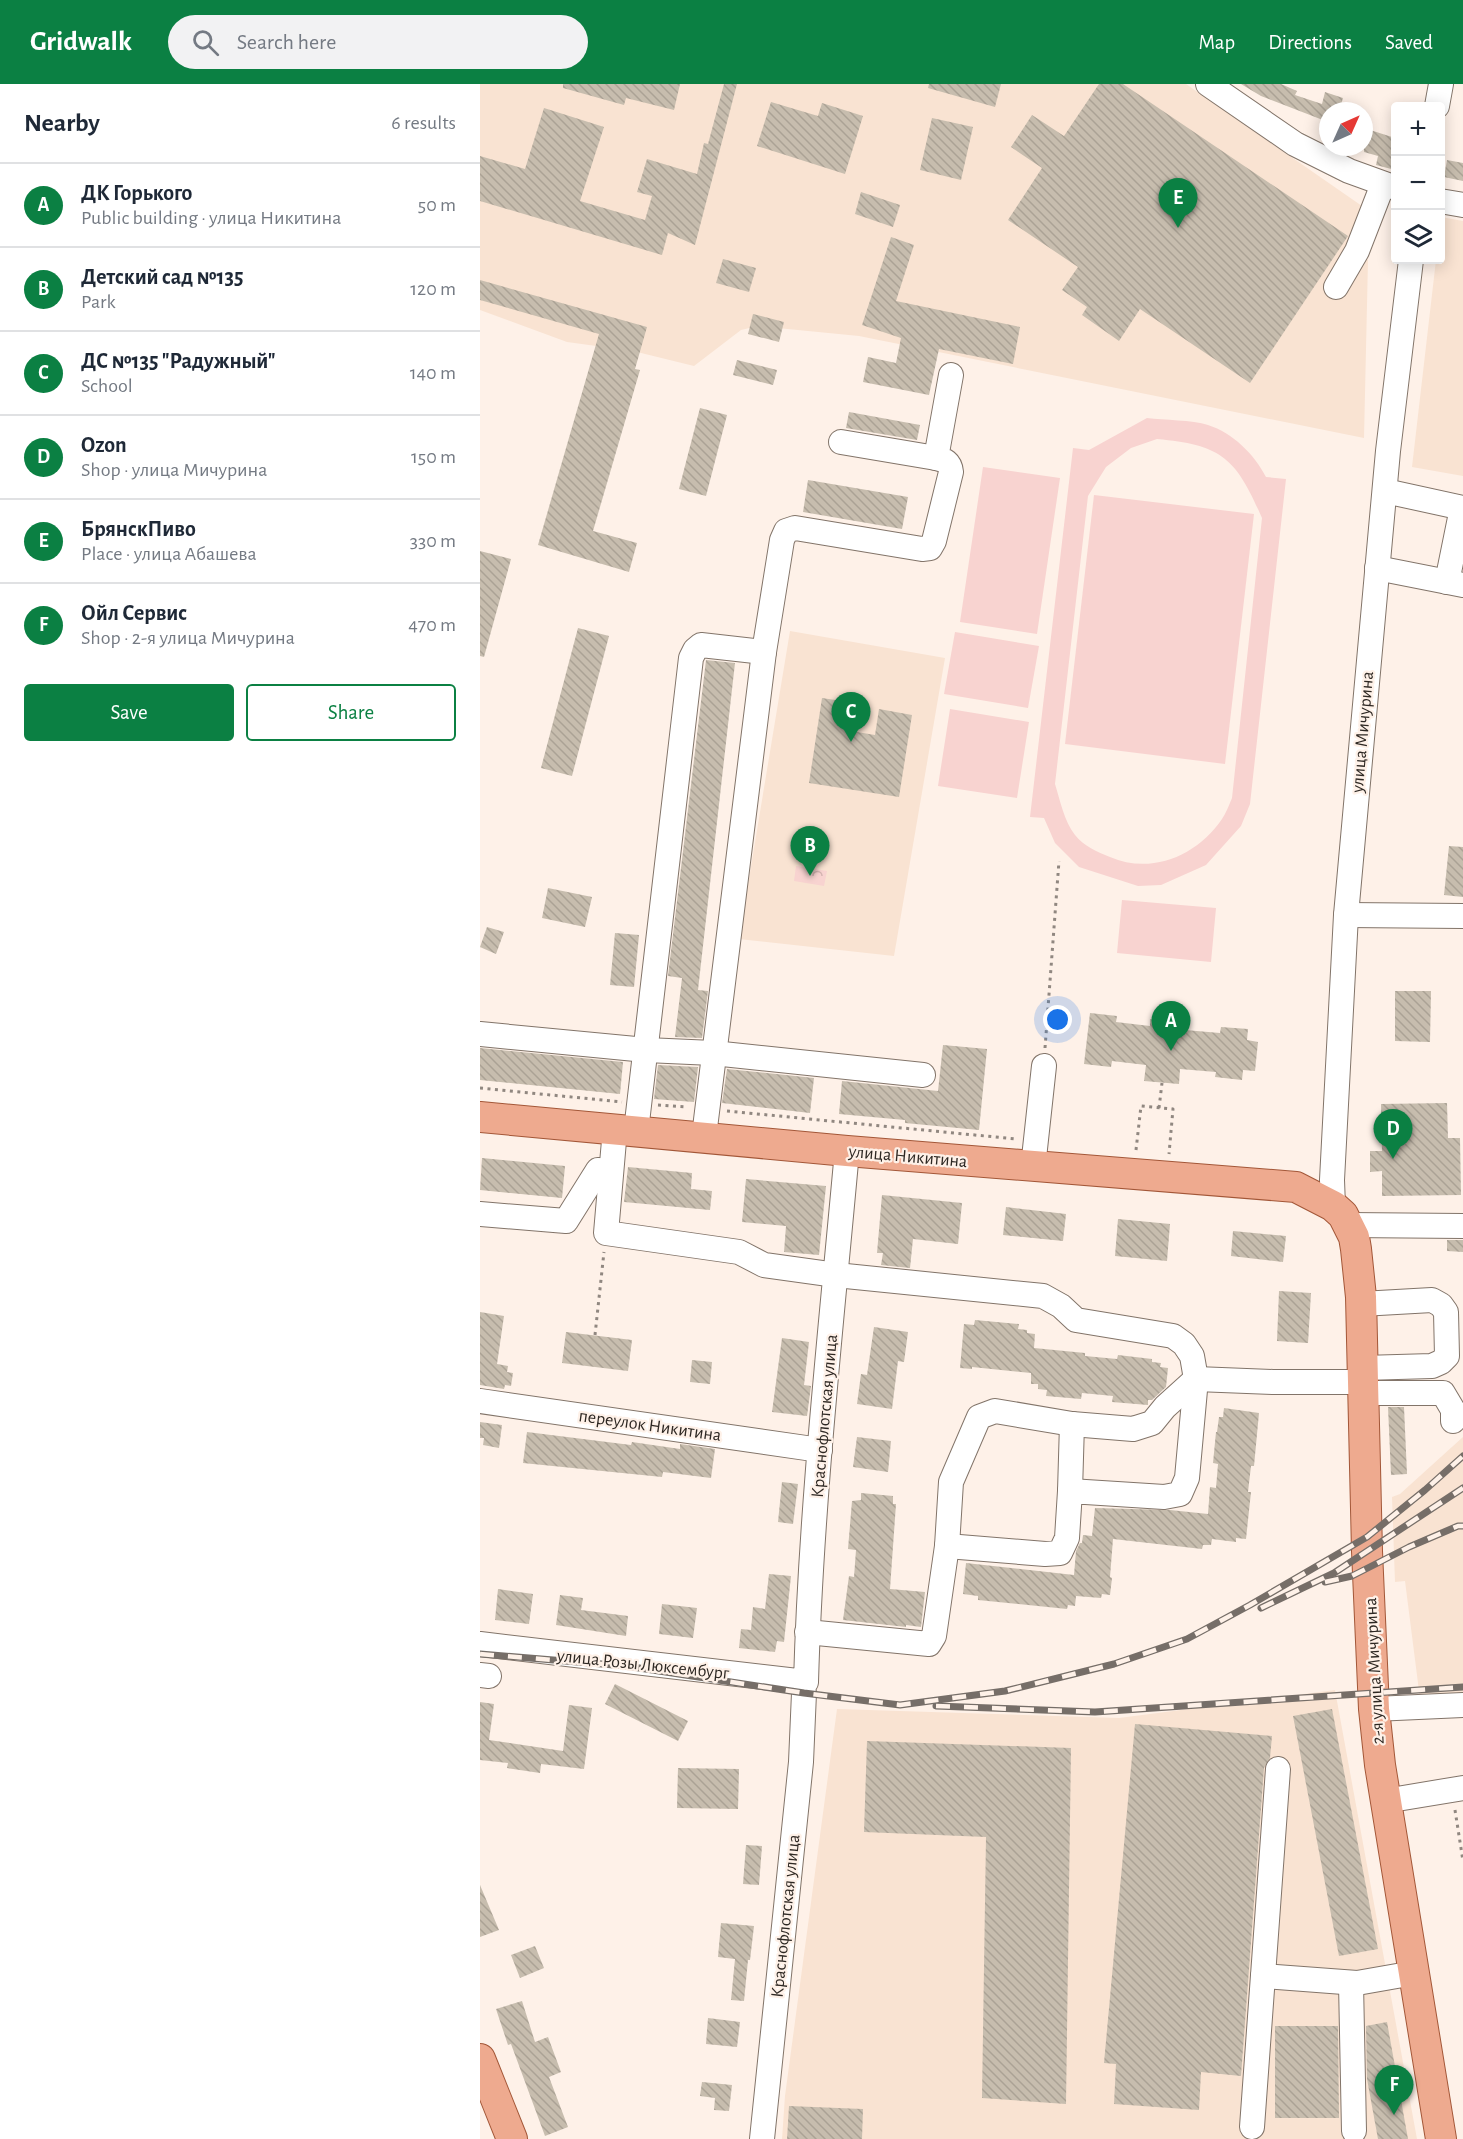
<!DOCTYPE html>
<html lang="en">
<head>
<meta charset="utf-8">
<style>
	:root { --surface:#fff; --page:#f2f2f3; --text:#1f2937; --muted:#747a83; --line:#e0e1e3; --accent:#0b8043 }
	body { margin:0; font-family:"Alegreya Sans",sans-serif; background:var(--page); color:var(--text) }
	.controls { position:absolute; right:18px; top:18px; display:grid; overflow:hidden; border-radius:6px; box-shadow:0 3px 15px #0003 }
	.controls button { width:54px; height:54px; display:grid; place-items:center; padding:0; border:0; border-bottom:2px solid var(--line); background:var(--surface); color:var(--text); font:30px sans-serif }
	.compass { position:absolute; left:839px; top:18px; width:54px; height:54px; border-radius:50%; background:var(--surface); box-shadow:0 3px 15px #0003; rotate:45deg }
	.you { position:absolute; left:578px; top:936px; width:21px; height:21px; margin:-15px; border:4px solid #fff; border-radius:50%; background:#1a73e8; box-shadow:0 0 0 9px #1a73e833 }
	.badge { display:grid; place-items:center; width:39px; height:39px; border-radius:50%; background:var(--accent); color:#fff; font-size:20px; font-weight:700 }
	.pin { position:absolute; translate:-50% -50px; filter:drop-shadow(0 2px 3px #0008) }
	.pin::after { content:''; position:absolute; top:32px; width:21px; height:18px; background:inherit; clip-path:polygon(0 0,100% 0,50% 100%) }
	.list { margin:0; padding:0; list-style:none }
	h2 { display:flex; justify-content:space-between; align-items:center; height:78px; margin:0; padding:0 24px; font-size:26px }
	h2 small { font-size:20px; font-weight:400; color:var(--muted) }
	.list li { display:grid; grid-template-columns:39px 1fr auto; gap:18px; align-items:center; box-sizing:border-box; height:84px; padding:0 24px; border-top:2px solid var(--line) }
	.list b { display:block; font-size:22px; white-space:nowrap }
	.list p { margin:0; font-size:20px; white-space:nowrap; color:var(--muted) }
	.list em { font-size:20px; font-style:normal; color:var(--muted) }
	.actions { display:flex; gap:12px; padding:18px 24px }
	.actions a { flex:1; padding:14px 0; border:2px solid var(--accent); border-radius:6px; text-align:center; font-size:21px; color:var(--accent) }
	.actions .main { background:var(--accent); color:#fff }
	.icon { flex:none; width:33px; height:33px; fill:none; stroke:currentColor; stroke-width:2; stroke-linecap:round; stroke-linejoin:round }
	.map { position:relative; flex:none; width:983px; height:2055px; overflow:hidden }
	header { display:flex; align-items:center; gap:36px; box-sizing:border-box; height:84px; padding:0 30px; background:var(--accent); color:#fff }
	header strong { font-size:28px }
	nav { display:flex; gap:33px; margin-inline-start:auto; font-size:21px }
	.search { width:420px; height:54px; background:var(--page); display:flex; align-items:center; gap:15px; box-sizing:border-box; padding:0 21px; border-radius:33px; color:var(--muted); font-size:22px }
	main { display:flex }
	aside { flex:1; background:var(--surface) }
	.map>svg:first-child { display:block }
	.built { fill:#f9e3d2 }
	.park { fill:url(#park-crowns) }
	.pitch { fill:#f8d3d0; fill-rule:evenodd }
	.building { fill:url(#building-back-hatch) }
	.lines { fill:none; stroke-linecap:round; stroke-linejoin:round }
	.minor-casing { stroke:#827469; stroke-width:26 }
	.major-casing { stroke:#a35738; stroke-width:32 }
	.path { stroke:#908780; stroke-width:3; stroke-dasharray:3 4.5; stroke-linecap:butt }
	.minor { stroke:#fff; stroke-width:24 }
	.major { stroke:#eeaa8f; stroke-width:30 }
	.rail-casing { stroke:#766e68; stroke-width:7 }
	.rail { stroke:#fef1e8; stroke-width:4.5; stroke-dasharray:14; stroke-linecap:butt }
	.labels { text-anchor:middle; stroke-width:4.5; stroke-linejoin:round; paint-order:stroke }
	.street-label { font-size:18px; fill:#2e2823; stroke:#fef1e8 }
</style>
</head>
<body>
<header>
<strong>Gridwalk</strong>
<div class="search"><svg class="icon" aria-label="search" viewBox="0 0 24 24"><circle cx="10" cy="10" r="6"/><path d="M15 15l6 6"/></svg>Search here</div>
<nav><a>Map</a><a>Directions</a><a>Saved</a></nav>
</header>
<main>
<aside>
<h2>Nearby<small>6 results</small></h2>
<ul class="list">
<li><span class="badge">A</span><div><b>ДК Горького</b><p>Public building · улица Никитина</p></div><em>50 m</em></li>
<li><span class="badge">B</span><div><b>Детский сад №135</b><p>Park</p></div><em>120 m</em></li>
<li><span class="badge">C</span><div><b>ДС №135 &quot;Радужный&quot;</b><p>School</p></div><em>140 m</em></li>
<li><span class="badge">D</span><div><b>Ozon</b><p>Shop · улица Мичурина</p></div><em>150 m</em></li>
<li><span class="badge">E</span><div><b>БрянскПиво</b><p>Place · улица Абашева</p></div><em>330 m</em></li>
<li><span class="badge">F</span><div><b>Ойл Сервис</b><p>Shop · 2-я улица Мичурина</p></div><em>470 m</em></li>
</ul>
<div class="actions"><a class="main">Save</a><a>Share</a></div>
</aside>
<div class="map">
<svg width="983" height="2055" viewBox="0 0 983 2055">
	<defs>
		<pattern id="park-crowns" width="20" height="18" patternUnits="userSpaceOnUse" patternTransform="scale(1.5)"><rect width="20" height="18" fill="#f8d3d0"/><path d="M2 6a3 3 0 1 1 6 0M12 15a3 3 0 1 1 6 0" fill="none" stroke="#d5b5b2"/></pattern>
		<pattern id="building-back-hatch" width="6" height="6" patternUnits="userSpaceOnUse" patternTransform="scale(1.5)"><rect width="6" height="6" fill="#c7bdae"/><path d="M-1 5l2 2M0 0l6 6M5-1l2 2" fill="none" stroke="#aba295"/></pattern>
	</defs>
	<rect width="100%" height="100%" fill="#fef1e8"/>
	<g class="built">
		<polygon points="0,0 706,0 882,122 877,167 888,176 884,354 379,252 278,242 261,246 214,282 153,267 87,258 0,226"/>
		<polygon points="961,133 983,137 983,392 932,383 956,176 960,176"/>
		<polygon points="310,547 465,574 414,872 259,855"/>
		<polygon points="983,1353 983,1631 940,1633 939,1607 925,1497 915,1498 912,1413 920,1410"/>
		<polygon points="855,1606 937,2055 302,2055 305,2012 357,1625 639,1634"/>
	</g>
	<polygon class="park" points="316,782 347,787 344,802 314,797"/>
	<g class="pitch">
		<path d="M 667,334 C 684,336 712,336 728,341 C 753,349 774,370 786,393 L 806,395 L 770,720 L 761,742 L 726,781 L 681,801 L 658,802 L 599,783 L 575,759 L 564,734 L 550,733 L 593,364 L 609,366 ZM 677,355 C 742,361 756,374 782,434 L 752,714 C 749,721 746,729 742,735 C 717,772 671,791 630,773 C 617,768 604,762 595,751 C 584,737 580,716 575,700 L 608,412 L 626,383 L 651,364 Z"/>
		<polygon points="503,383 580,394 557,550 480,538"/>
		<polygon points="614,411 774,430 745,680 585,660"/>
		<polygon points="475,548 559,562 548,624 464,610"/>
		<polygon points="470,625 549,638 537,714 458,702"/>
		<polygon points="642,816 736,824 731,878 637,869"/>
	</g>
	<g class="building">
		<polygon points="83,0 200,0 194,26 146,14 144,21 83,4"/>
		<polygon points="244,0 257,0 215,161 188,149 182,171 0,117 0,72 45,85 64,24 124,43 100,117 165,136 172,112 157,108 167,75 217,90 224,59 228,60"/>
		<polygon points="449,0 521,0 515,23 448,4"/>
		<polygon points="619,0 643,0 868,152 770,299 660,225 639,257 602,231 607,223 582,206 598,183 528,136 562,84 531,63 552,31 584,52"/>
		<polygon points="761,0 801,0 817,7 815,11 842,20 845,8 863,14 859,27 848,27 848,38 781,12"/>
		<polygon points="291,18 338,32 342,19 383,32 365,90 277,62"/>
		<polygon points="452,34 493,43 481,96 440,86"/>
		<polygon points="884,44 915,54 915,86 896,81 898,72 884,68"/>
		<polygon points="967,76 983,79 983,97 964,93"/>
		<polygon points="381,108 420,121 413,143 375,130"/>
		<polygon points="411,153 434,161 416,217 540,243 533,280 459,265 449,311 383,298 388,273 416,279 421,254 382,241"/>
		<polygon points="243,175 276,184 269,208 236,199"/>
		<polygon points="0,196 167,243 155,285 160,286 113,447 157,459 149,488 58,461 119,250 0,216"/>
		<polygon points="273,230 304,238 299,258 268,250"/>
		<polygon points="257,276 297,286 293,301 253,291"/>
		<polygon points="220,324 247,331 226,412 199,405"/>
		<polygon points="369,328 440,341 437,356 366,344"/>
		<polygon points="328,396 428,413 422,445 323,428"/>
		<polygon points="0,467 31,475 4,573 0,572"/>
		<polygon points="98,544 129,552 92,692 61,684"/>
		<polygon points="226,576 255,579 218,906 228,907 222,954 195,953 202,894 188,892"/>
		<polygon points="342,614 375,619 371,647 395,651 399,625 432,631 419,713 329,699"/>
		<polygon points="969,762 983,763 983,813 964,811"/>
		<polygon points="68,804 112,813 105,843 62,834"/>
		<polygon points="7,843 24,848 16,870 0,863"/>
		<polygon points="135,849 159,851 154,903 130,901"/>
		<polygon points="915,907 951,907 950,958 915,957"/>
		<polygon points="610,929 637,932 636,938 670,942 670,935 705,938 705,946 740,949 741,943 768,945 767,956 778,958 775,987 763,986 762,996 735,993 736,988 700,985 699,1000 664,997 666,981 632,977 631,983 604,980"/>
		<polygon points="463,961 507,965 499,1046 425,1039 425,1036 359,1030 362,997 458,1007"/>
		<polygon points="0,964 143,978 140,1010 0,996"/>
		<polygon points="178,981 218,983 214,1018 174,1015"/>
		<polygon points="247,985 334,994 330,1029 242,1019"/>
		<polygon points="967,1019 968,1054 980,1054 981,1111 902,1112 902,1087 890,1088 890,1067 902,1067 901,1020"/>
		<polygon points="2,1074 85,1082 82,1114 0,1106"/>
		<polygon points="148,1083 212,1089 211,1105 232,1107 230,1126 144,1118"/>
		<polygon points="266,1095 346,1102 339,1171 304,1168 306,1142 262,1138"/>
		<polygon points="402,1111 482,1119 478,1160 433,1155 430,1184 401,1181 403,1169 397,1169"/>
		<polygon points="526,1123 586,1130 583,1157 523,1151"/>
		<polygon points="638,1135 690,1140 687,1177 635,1172"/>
		<polygon points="753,1147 806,1152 803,1178 751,1172"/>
		<polygon points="967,1156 983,1156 983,1168 967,1167"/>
		<polygon points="799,1207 831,1209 828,1259 797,1257"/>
		<polygon points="0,1228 24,1232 17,1280 28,1282 27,1288 33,1289 31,1302 25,1301 24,1305 0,1301"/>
		<polygon points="495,1236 539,1240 538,1245 547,1246 547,1249 555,1250 554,1264 605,1269 605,1272 637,1275 638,1271 672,1275 672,1278 681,1279 680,1283 688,1284 686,1303 672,1316 668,1316 668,1321 632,1318 633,1312 602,1309 601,1315 566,1312 567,1306 558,1305 558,1300 551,1300 551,1289 492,1283 492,1285 480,1284 484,1240 494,1241"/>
		<polygon points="394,1243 428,1248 424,1278 418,1277 412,1325 377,1320 381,1290 387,1291"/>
		<polygon points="86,1248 152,1256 148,1287 82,1279"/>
		<polygon points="302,1254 329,1258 324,1301 331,1302 327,1332 292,1328"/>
		<polygon points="212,1276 232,1278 230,1300 210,1298"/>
		<polygon points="908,1323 924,1323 927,1390 911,1391"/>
		<polygon points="744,1324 779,1329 774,1382 771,1382 768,1408 771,1408 766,1455 756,1454 756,1458 732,1455 731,1461 723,1461 722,1465 633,1455 630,1493 632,1494 630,1511 622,1510 621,1514 596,1512 595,1522 588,1521 587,1525 498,1516 498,1512 483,1510 486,1479 594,1491 596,1467 600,1459 602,1459 603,1451 612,1452 615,1424 690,1426 728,1430 730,1403 736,1404 738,1380 733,1379 736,1348 737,1348 739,1333 743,1333"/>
		<polygon points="0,1338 22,1341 19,1364 3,1361 4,1354 0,1354"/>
		<polygon points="47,1348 151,1361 152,1358 200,1365 200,1360 235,1365 231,1394 183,1388 182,1393 43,1379"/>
		<polygon points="377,1353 411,1357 408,1388 373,1383"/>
		<polygon points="302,1398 318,1400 313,1440 298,1438"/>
		<polygon points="381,1409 413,1412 413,1420 416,1420 410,1505 445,1508 441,1543 426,1541 426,1543 363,1536 369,1492 374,1493 376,1466 368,1465 372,1417 381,1416"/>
		<polygon points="289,1490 311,1492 304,1558 297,1557 295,1568 259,1564 261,1545 271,1546 273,1523 285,1525"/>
		<polygon points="18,1505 53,1510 49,1540 15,1536"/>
		<polygon points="80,1511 103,1514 101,1526 148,1532 146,1552 76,1541"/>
		<polygon points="182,1520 217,1524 213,1554 179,1550"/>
		<polygon points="135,1600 208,1637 198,1657 125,1620"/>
		<polygon points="0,1618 14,1620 9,1656 83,1667 89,1621 112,1624 104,1685 61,1680 60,1689 27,1684 28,1679 0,1676"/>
		<polygon points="852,1625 898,1865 859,1872 813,1632"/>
		<polygon points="655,1640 792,1652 790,1674 784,1684 761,1992 721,1988 719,2026 634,2020 636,1980 624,1979"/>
		<polygon points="387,1657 591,1664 586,2020 502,2014 506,1753 384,1748"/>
		<polygon points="198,1684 259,1685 258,1725 197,1724"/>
		<polygon points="266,1761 282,1762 279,1801 263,1800"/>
		<polygon points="0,1801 19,1846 0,1853"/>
		<polygon points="241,1839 274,1842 270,1876 268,1876 264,1917 251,1916 255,1875 238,1873"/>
		<polygon points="55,1862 64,1884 40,1894 31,1871"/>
		<polygon points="42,1917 55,1958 68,1953 81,1988 69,1993 88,2043 65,2052 31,1960 28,1961 16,1925"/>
		<polygon points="228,1934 260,1938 257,1963 226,1960"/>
		<polygon points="907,1938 928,2055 898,2055 887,1995 886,1942"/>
		<polygon points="795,1942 858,1942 859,2034 795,2034"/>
		<polygon points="222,1998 252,2001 249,2027 234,2026 235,2014 220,2012"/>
		<polygon points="309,2022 383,2025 382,2055 307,2055"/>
	</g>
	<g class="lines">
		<defs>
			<g id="minor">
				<polyline points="728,0 815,60 869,87 916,104"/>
				<polyline points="957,22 961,0"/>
				<polyline points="960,117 983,121"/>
				<polyline points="856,203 877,167 903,100"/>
				<polyline points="361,358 456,374"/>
				<polyline points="905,407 983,424"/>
				<polyline points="897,484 983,501"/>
				<polyline points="967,498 982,424"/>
				<polyline points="866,831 983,832"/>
				<polyline points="0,950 166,966 233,969 443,991"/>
				<polyline points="135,1045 126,1149 259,1168 284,1181 356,1191 563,1212 581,1222 596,1236 693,1252 704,1260 712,1272 716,1295 707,1394 700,1410 684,1413 590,1407 587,1454 580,1469 565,1470 467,1462"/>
				<polyline points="156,1047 211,574 215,566 221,561 284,568"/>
				<path d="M 224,1052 L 284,568 L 302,456 L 306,447 L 315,444 L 442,465 L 450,464 L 454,457 L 471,388 C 470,378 465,376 456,374 L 471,291"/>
				<polyline points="553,1083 564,982"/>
				<polyline points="853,1122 852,1096 866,831 908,367 931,176"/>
				<polyline points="0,1130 86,1137 118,1086 131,1087"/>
				<polyline points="868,1141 983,1142"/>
				<polyline points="881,1220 952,1216 961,1221 966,1228 967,1272 961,1278 952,1282 883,1284"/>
				<polyline points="716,1295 793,1298 883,1298"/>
				<polyline points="884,1309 963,1309 973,1326 973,1337"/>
				<polyline points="0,1317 340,1366"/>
				<polyline points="590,1407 592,1340"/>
				<polyline points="327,1548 449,1560 454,1552 467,1462 471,1398 499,1333 515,1327 592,1340 653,1345 672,1339 685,1323 716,1295"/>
				<path d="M 0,1560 L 326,1598 C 331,1421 351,1244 367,1067"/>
				<polyline points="0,1591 9,1592"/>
				<polyline points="894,1625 983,1621"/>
				<polyline points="905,1717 983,1704"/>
				<polyline points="783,1892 877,1899 934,1889"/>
				<polyline points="871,1899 874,2047"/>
				<polyline points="772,2043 798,1685"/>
				<polyline points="282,2055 321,1678 324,1609"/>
			</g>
			<g id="major">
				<polyline points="0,1033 367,1067 816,1103 853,1122 863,1131 874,1153 876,1165 881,1213 887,1467 894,1625 900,1681 961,2055"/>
				<polyline points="0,1975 32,2055"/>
			</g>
		</defs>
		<use href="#minor" class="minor-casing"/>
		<use href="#major" class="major-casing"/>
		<g class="path">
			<polyline points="565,964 579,777"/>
			<polyline points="0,1004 142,1018"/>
			<polyline points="178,1021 207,1023"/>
			<polyline points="679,1024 682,999"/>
			<polyline points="247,1027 536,1055"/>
			<polyline points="656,1066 661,1022 693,1025 689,1070"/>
			<polyline points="115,1251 124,1168"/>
			<polyline points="975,1726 983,1777"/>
		</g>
		<use href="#minor" class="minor"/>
		<use href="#major" class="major"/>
		<defs>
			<g id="rail">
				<polyline points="845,1498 872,1492 929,1463 978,1442 983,1442"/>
				<polyline points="781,1524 854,1489 983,1404"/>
				<polyline points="0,1570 146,1582 324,1609 420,1621 525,1607 634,1580 707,1555 770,1521 887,1453 945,1406 983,1372"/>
				<polyline points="456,1622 615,1628 983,1603"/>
			</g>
		</defs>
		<use href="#rail" class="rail-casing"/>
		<use href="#rail" class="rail"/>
	</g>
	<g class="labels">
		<g class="street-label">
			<text transform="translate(882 648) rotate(-85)" y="6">улица Мичурина</text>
			<text transform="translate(428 1072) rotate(5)" y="6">улица Никитина</text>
			<text transform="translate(344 1332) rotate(-85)" y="6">Краснофлотская улица</text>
			<text transform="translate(170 1341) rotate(8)" y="6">переулок Никитина</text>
			<text transform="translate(163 1580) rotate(6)" y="6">улица Розы Люксембург</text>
			<text transform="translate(894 1587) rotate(-93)" y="6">2-я улица Мичурина</text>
			<text transform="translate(305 1832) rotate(-84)" y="6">Краснофлотская улица</text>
		</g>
	</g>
</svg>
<div class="controls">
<button>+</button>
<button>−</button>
<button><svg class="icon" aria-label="layers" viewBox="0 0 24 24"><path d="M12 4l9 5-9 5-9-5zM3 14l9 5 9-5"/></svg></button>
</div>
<svg class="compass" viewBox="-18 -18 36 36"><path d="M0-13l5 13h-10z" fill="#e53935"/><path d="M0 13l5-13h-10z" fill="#747a83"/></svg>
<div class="you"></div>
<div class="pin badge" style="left:691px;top:967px">A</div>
<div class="pin badge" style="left:330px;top:792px">B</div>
<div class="pin badge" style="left:371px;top:658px">C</div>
<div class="pin badge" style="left:913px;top:1075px">D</div>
<div class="pin badge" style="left:698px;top:144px">E</div>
<div class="pin badge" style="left:914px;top:2031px">F</div>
</div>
</main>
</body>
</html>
